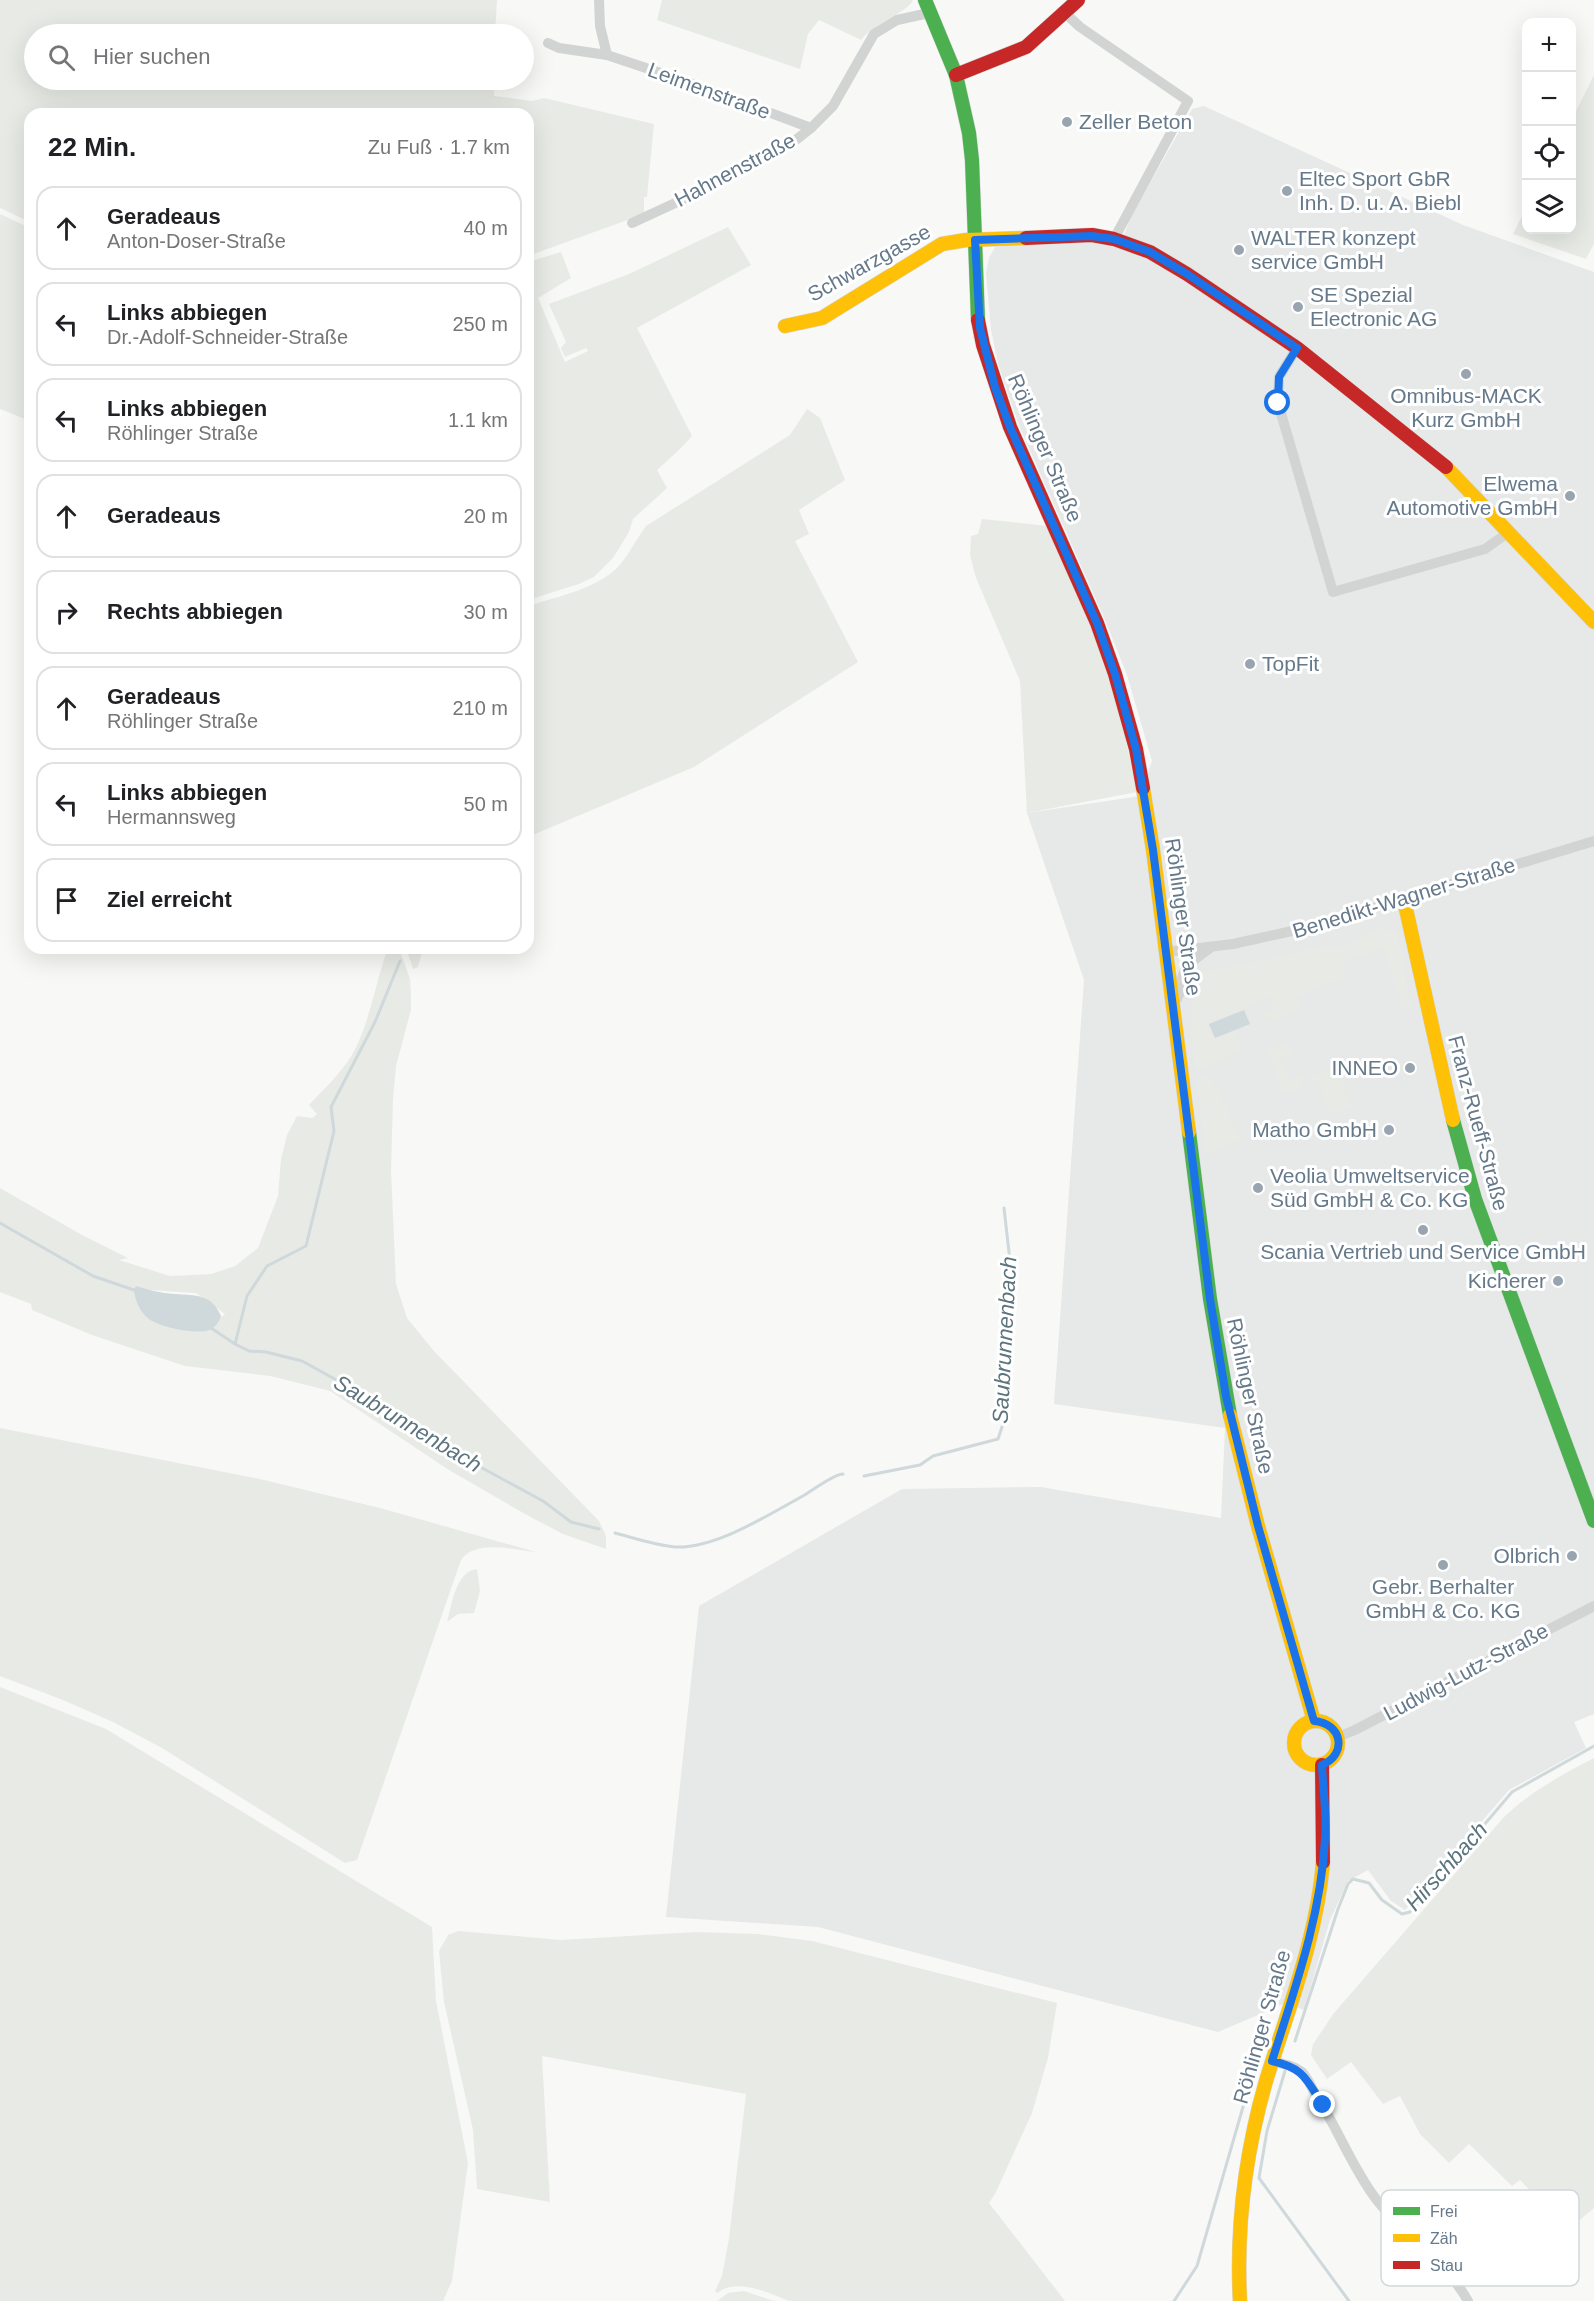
<!DOCTYPE html>
<html lang="de">
<head>
<meta charset="utf-8">
<style>
	:root { --surface:#fff; --page:#f2f2f2; --text:#202124; --muted:#757577; --line:#e0e0e0 }
	body { margin:0; font-family:Helvetica,sans-serif; background:var(--page); color:var(--text) }
	.controls { position:absolute; right:18px; top:18px; display:grid; overflow:hidden; border-radius:12px; box-shadow:0 6px 24px #0002 }
	.controls button { width:54px; height:54px; display:grid; place-items:center; padding:0; border:0; border-bottom:2px solid var(--line); background:var(--surface); color:var(--text); font:30px sans-serif }
	.stop { position:absolute; width:18px; height:18px; margin:-14px; border:4px solid #1a73e8; border-radius:50%; background:#fff }
	.stop.end { background:#1a73e8; border-color:#fff; box-shadow:0 2px 6px #0008 }
	.list { margin:0; padding:0; list-style:none }
	h2 { display:flex; justify-content:space-between; align-items:center; height:78px; margin:0; padding:0 24px; font-size:26px }
	h2 small { font-size:20px; font-weight:400; color:var(--muted) }
	.list li { display:grid; grid-template-columns:39px 1fr auto; gap:18px; align-items:center; box-sizing:border-box; height:84px; margin:0 12px 12px; padding:0 12px; border:2px solid var(--line); border-radius:18px }
	.list b { display:block; font-size:22px; white-space:nowrap }
	.list p { margin:0; font-size:20px; white-space:nowrap; color:var(--muted) }
	.list em { font-size:20px; font-style:normal; color:var(--muted) }
	.icon { flex:none; width:33px; height:33px; fill:none; stroke:currentColor; stroke-width:2; stroke-linecap:round; stroke-linejoin:round }
	.map { position:relative; flex:none; width:1594px; height:2301px; overflow:hidden }
	.search { position:absolute; background:var(--surface); box-shadow:0 6px 24px #0002; left:24px; top:24px; width:510px; height:66px; display:flex; align-items:center; gap:15px; box-sizing:border-box; padding:0 21px; border-radius:33px; color:var(--muted); font-size:22px }
	.panel { position:absolute; background:var(--surface); box-shadow:0 6px 24px #0002; left:24px; top:108px; width:510px; height:846px; border-radius:18px }
	.map>svg:first-child { display:block }
	.built { fill:#e7e8e8 }
	.green { fill:#e8ebe5; fill-rule:evenodd }
	.water { fill:#cfd8da }
	.lines { fill:none; stroke-linecap:round; stroke-linejoin:round }
	.stream { stroke:#cfd8da; stroke-width:3 }
	.fast-casing { stroke:#d5d6d6; stroke-width:15 }
	.slow-casing { stroke:#d5d6d6; stroke-width:15 }
	.jam-casing { stroke:#d5d6d6; stroke-width:15 }
	.street { stroke:#d2d3d3; stroke-width:10 }
	.fast { stroke:#4caf50; stroke-width:14 }
	.slow { stroke:#ffc107; stroke-width:14 }
	.jam { stroke:#c62828; stroke-width:14 }
	.route { stroke:#1a73e8; stroke-width:8 }
	.poi-dot { fill:#98a5b0; stroke:#fff; stroke-width:2 }
	.labels { text-anchor:middle; stroke-width:6; stroke-linejoin:round; paint-order:stroke }
	.street-label { font-size:21px; fill:#65798a; stroke:#fff }
	.poi-label { font-size:21px; fill:#65798a; stroke:#fff; text-anchor:start }
	.water-label { font-size:22px; font-style:italic; fill:#5c747e; stroke:#fff }
	.key { fill:#fff; stroke:#d1d7dc; stroke-width:1.5 }
	.key-label { font-size:16px; fill:#65798a }
</style>
</head>
<body>
<div class="map">
<svg width="1594" height="2301" viewBox="0 0 1594 2301">
	<rect width="100%" height="100%" fill="#f8f8f7"/>
	<polygon class="built" points="1204,106 1463,225 1594,272 1594,1714 1574,1722 1586,1748 1509,1790 1405,1910 1391,1901 1368,1870 1348,1881 1330,1920 1304,2010 1286,2003 1218,2032 818,1927 666,1917 699,1606 902,1489 1041,1487 1221,1518 1225,1428 1054,1404 1084,980 1027,813 1140,796 1152,761 1127,675 1105,620 1020,428 998,364 991,330 986,273 989,258 995,247 1089,240 1121,243 1131,216 1192,109"/>
	<g class="green">
		<polygon points="0,0 497,0 495,34 34,34 34,80 494,80 494,96 532,101 544,98 654,124 647,197 644,197 644,214 528,256 528,114 30,114 30,222 0,208"/>
		<path d="M 662,0 L 913,0 C 907,13 873,24 861,40 L 819,20 L 808,34 L 800,69 L 657,20 Z"/>
		<polygon points="1594,75 1594,244 1586,259 1513,234 1526,208 1526,230 1572,230 1572,119"/>
		<polygon points="0,214 30,228 30,421 0,409"/>
		<polygon points="728,227 751,265 637,328 692,436 680,449 657,470 667,488 633,519 629,532 613,558 594,577 579,584 528,600 528,262 561,252 571,278 538,298 565,362 588,351 586,348 565,357 561,348 566,342 549,304 629,274"/>
		<path d="M 807,409 L 820,418 L 845,480 L 799,510 L 809,534 L 795,541 L 858,662 L 694,767 L 528,837 L 528,606 C 558,596 594,590 617,568 C 627,558 636,539 646,526 L 790,435 Z"/>
		<polygon points="982,519 1048,526 1097,640 1123,726 1137,792 1027,813 1020,681 976,578 970,555 971,536 978,534"/>
		<polygon points="1383,928 1397,933 1411,1005 1403,1008 1383,948 1345,961 1344,978 1295,996 1300,1009 1268,1024 1263,1014 1274,1009 1270,997 1207,1023 1214,1040 1235,1031 1243,1050 1195,1071 1191,1039 1193,982 1201,972 1287,955 1328,945 1338,947 1354,942 1377,929"/>
		<path d="M 388,948 L 399,948 L 410,979 L 411,993 L 411,1010 L 396,1066 L 393,1100 L 391,1170 L 396,1284 L 407,1318 L 433,1350 L 599,1521 L 606,1536 L 606,1549 L 563,1534 L 525,1514 L 449,1470 L 330,1391 L 270,1376 L 185,1366 L 92,1335 L 32,1310 L 31,1304 L 0,1292 L 0,1188 L 82,1235 L 128,1258 L 119,1260 L 170,1276 L 211,1274 L 235,1266 L 258,1248 L 278,1196 L 281,1159 L 287,1135 L 297,1116 L 312,1118 L 317,1114 L 309,1105 C 324,1089 340,1074 352,1055 C 370,1023 375,983 388,948 ZM 134,1289 L 196,1293 L 225,1314 L 202,1332 L 148,1315 Z"/>
		<polygon points="409,948 423,948 418,967 413,969 408,954"/>
		<polygon points="1284,1045 1289,1048 1291,1054 1280,1060 1289,1082 1301,1077 1303,1082 1302,1086 1285,1093 1268,1053"/>
		<polygon points="1336,1066 1351,1107 1331,1115 1318,1080 1312,1082 1311,1076"/>
		<polygon points="1210,1075 1241,1140 1206,1154 1197,1082"/>
		<path d="M 0,1428 L 260,1479 L 380,1508 L 536,1552 C 514,1550 476,1539 461,1560 L 357,1860 L 345,1863 L 162,1748 L 113,1722 L 63,1700 L 0,1676 Z"/>
		<path d="M 477,1569 L 480,1591 L 474,1613 L 458,1614 L 447,1622 C 452,1604 456,1571 477,1569 Z"/>
		<polygon points="0,1687 106,1729 432,1927 436,2001 468,2163 452,2281 443,2301 0,2301"/>
		<path d="M 1594,1758 L 1594,2208 L 1555,2241 L 1542,2244 L 1517,2219 L 1539,2200 L 1520,2180 L 1512,2186 L 1469,2144 L 1449,2163 L 1420,2134 L 1400,2096 L 1383,2104 L 1351,2062 L 1327,2079 L 1311,2055 L 1313,2044 L 1334,2013 L 1503,1818 C 1530,1792 1561,1775 1594,1758 Z"/>
		<path d="M 458,1931 L 561,1940 L 696,1932 L 758,1934 L 812,1941 L 1057,2003 L 1048,2058 L 1032,2113 L 996,2192 L 989,2203 L 1065,2301 L 789,2301 C 768,2293 738,2277 717,2293 L 715,2291 L 722,2276 L 729,2238 L 746,2094 L 542,2056 L 550,2202 L 477,2189 L 473,2130 L 444,2002 L 439,1951 L 448,1935 Z"/>
		<polygon points="744,2291 774,2301 717,2301 728,2293"/>
	</g>
	<g class="water">
		<polygon points="1244,1010 1250,1024 1215,1038 1209,1024"/>
		<path d="M 136,1286 C 148,1290 161,1293 174,1294 C 196,1296 211,1293 221,1316 C 219,1322 215,1328 209,1330 C 197,1335 159,1327 149,1319 C 140,1312 135,1301 134,1290 Z"/>
	</g>
	<g class="lines">
		<g class="stream">
			<polyline points="0,1223 93,1276 134,1290"/>
			<polyline points="211,1328 235,1344 249,1351 266,1352 302,1361 393,1411 460,1456 543,1501 571,1522 599,1529"/>
			<polyline points="235,1344 247,1296 267,1266 306,1246 334,1131 331,1107 375,1022 400,961"/>
			<polyline points="864,1476 920,1465 933,1456 998,1439 1004,1421 1000,1358 1008,1324 1010,1261 1004,1208"/>
			<path d="M 615,1533 C 634,1538 655,1545 675,1547 C 715,1549 768,1515 803,1496 C 813,1490 834,1474 843,1474"/>
			<polyline points="1295,2041 1338,1909 1348,1884 1353,1879 1369,1883 1382,1900 1402,1914 1410,1912 1512,1792 1594,1746"/>
			<polyline points="1285,2071 1267,2131 1259,2178 1349,2301"/>
			<polyline points="1174,2301 1197,2266 1254,2069"/>
		</g>
		<defs>
			<g id="fast">
				<polyline points="925,0 956,75 969,133 972,160 978,320"/>
				<polyline points="1453,1120 1475,1199 1594,1521"/>
				<polyline points="1189,1132 1210,1299 1230,1415"/>
			</g>
			<g id="slow">
				<polyline points="785,326 822,318 942,244 966,240 1026,238"/>
				<polyline points="1446,467 1594,622"/>
				<polyline points="1143,788 1153,850 1189,1132"/>
				<polyline points="1404,900 1453,1120"/>
				<polyline points="1230,1415 1258,1526 1314,1721"/>
				<circle cx="1316" cy="1743" r="22"/>
				<path d="M 1240,2301 C 1236,2225 1245,2154 1266,2081 C 1288,2009 1317,1938 1323,1862"/>
			</g>
			<g id="jam">
				<polyline points="956,75 1026,47 1078,0"/>
				<polyline points="1026,238 1092,235 1114,239 1150,252 1187,274 1297,348 1446,467"/>
				<polyline points="978,320 983,345 1010,427 1097,623 1115,674 1136,749 1143,788"/>
				<polyline points="1322,1765 1323,1862"/>
			</g>
		</defs>
		<use href="#fast" class="fast-casing"/>
		<use href="#slow" class="slow-casing"/>
		<use href="#jam" class="jam-casing"/>
		<g class="street">
			<polyline points="599,0 600,26 607,55 682,80 811,128"/>
			<polyline points="1065,13 1080,27 1188,101 1114,239"/>
			<polyline points="548,43 559,48 607,55"/>
			<polyline points="632,223 727,179 797,139 811,128 833,106 874,34 897,20 929,13"/>
			<polyline points="1297,348 1279,377 1278,403 1333,592 1485,549 1509,532"/>
			<polyline points="1166,952 1233,944 1310,927 1594,841"/>
			<path d="M 1173,1004 C 1185,991 1178,985 1184,972 C 1190,961 1201,955 1210,948"/>
			<polyline points="1338,1737 1355,1730 1594,1606"/>
			<path d="M 1272,2062 C 1281,2063 1294,2066 1302,2072 C 1307,2077 1311,2086 1314,2092 C 1337,2126 1351,2166 1376,2199 C 1404,2236 1445,2260 1468,2301"/>
		</g>
		<use href="#fast" class="fast"/>
		<use href="#slow" class="slow"/>
		<use href="#jam" class="jam"/>
	</g>
	<g class="lines">
		<path class="route" d="M 1278,403 L 1279,377 L 1297,348 L 1187,274 L 1150,252 L 1114,239 L 1092,236 L 975,240 L 980,328 L 995,387 L 1010,427 L 1097,623 L 1115,674 L 1136,749 L 1153,850 L 1210,1299 L 1226,1396 L 1258,1526 L 1314,1721 C 1342,1723 1348,1754 1322,1765 C 1323,1789 1327,1815 1325,1839 C 1321,1916 1295,1988 1272,2061 C 1304,2068 1306,2079 1323,2105"/>
	</g>
	<g class="poi-dot">
		<circle cx="1067" cy="122" r="6"/>
		<circle cx="1287" cy="191" r="6"/>
		<circle cx="1239" cy="250" r="6"/>
		<circle cx="1298" cy="307" r="6"/>
		<circle cx="1466" cy="374" r="6"/>
		<circle cx="1570" cy="496" r="6"/>
		<circle cx="1250" cy="664" r="6"/>
		<circle cx="1410" cy="1068" r="6"/>
		<circle cx="1389" cy="1130" r="6"/>
		<circle cx="1258" cy="1188" r="6"/>
		<circle cx="1423" cy="1230" r="6"/>
		<circle cx="1558" cy="1281" r="6"/>
		<circle cx="1572" cy="1556" r="6"/>
		<circle cx="1443" cy="1565" r="6"/>
	</g>
	<g class="labels">
		<g class="street-label">
			<text transform="translate(709 91) rotate(20)" y="7">Leimenstraße</text>
			<text transform="translate(735 170) rotate(-28)" y="7">Hahnenstraße</text>
			<text transform="translate(869 263) rotate(-29)" y="7">Schwarzgasse</text>
			<text transform="translate(1045 448) rotate(67)" y="7">Röhlinger Straße</text>
			<text transform="translate(1404 898) rotate(-17)" y="7">Benedikt-Wagner-Straße</text>
			<text transform="translate(1183 917) rotate(82)" y="7">Röhlinger Straße</text>
			<text transform="translate(1478 1123) rotate(75)" y="7">Franz-Rueff-Straße</text>
			<text transform="translate(1250 1396) rotate(78)" y="7">Röhlinger Straße</text>
			<text transform="translate(1466 1672) rotate(-28)" y="7">Ludwig-Lutz-Straße</text>
			<text transform="translate(1262 2027) rotate(-74)" y="7">Röhlinger Straße</text>
		</g>
		<g class="poi-label">
			<text x="1079" y="129">Zeller Beton</text>
			<text x="1299" y="186">Eltec Sport GbR<tspan x="1299" dy="24">Inh. D. u. A. Biebl</tspan></text>
			<text x="1251" y="245">WALTER konzept<tspan x="1251" dy="24">service GmbH</tspan></text>
			<text x="1310" y="302">SE Spezial<tspan x="1310" dy="24">Electronic AG</tspan></text>
			<text x="1466" y="403" text-anchor="middle">Omnibus-MACK<tspan x="1466" dy="24">Kurz GmbH</tspan></text>
			<text x="1558" y="491" text-anchor="end">Elwema<tspan x="1558" dy="24">Automotive GmbH</tspan></text>
			<text x="1262" y="671">TopFit</text>
			<text x="1398" y="1075" text-anchor="end">INNEO</text>
			<text x="1377" y="1137" text-anchor="end">Matho GmbH</text>
			<text x="1270" y="1183">Veolia Umweltservice<tspan x="1270" dy="24">Süd GmbH &amp; Co. KG</tspan></text>
			<text x="1423" y="1259" text-anchor="middle">Scania Vertrieb und Service GmbH</text>
			<text x="1546" y="1288" text-anchor="end">Kicherer</text>
			<text x="1560" y="1563" text-anchor="end">Olbrich</text>
			<text x="1443" y="1594" text-anchor="middle">Gebr. Berhalter<tspan x="1443" dy="24">GmbH &amp; Co. KG</tspan></text>
		</g>
		<g class="water-label">
			<text transform="translate(1004 1340) rotate(-87)" y="8">Saubrunnenbach</text>
			<text transform="translate(408 1423) rotate(31)" y="8">Saubrunnenbach</text>
			<text transform="translate(1446 1866) rotate(-48)" y="8">Hirschbach</text>
		</g>
	</g>
	<rect x="1381" y="2190" width="198" height="96" rx="9" class="key"/>
	<rect x="1393" y="2207" width="27" height="8" fill="#4caf50"/>
	<rect x="1393" y="2234" width="27" height="8" fill="#ffc107"/>
	<rect x="1393" y="2261" width="27" height="8" fill="#c62828"/>
	<g class="key-label">
		<text x="1430" y="2217">Frei</text>
		<text x="1430" y="2244">Zäh</text>
		<text x="1430" y="2271">Stau</text>
	</g>
</svg>
<div class="controls">
<button>+</button>
<button>−</button>
<button><svg class="icon" aria-label="locate" viewBox="0 0 24 24"><circle cx="12" cy="12" r="6"/><path d="M12 2v4M12 18v4M2 12h4M18 12h4"/></svg></button>
<button><svg class="icon" aria-label="layers" viewBox="0 0 24 24"><path d="M12 4l9 5-9 5-9-5zM3 14l9 5 9-5"/></svg></button>
</div>
<div class="stop" style="left:1278px;top:403px"></div>
<div class="stop end" style="left:1323px;top:2105px"></div>
<div class="search"><svg class="icon" aria-label="search" viewBox="0 0 24 24"><circle cx="10" cy="10" r="6"/><path d="M15 15l6 6"/></svg>Hier suchen</div>
<section class="panel">
<h2>22 Min.<small>Zu Fuß · 1.7 km</small></h2>
<ul class="list">
<li><svg class="icon" aria-label="ahead" viewBox="0 0 24 24"><path d="M12 20V5M6 11l6-6 6 6"/></svg><div><b>Geradeaus</b><p>Anton-Doser-Straße</p></div><em>40 m</em></li>
<li><svg class="icon" aria-label="left" viewBox="0 0 24 24"><path d="M17 20v-9H6M10 6l-5 5 5 5"/></svg><div><b>Links abbiegen</b><p>Dr.-Adolf-Schneider-Straße</p></div><em>250 m</em></li>
<li><svg class="icon" aria-label="left" viewBox="0 0 24 24"><path d="M17 20v-9H6M10 6l-5 5 5 5"/></svg><div><b>Links abbiegen</b><p>Röhlinger Straße</p></div><em>1.1 km</em></li>
<li><svg class="icon" aria-label="ahead" viewBox="0 0 24 24"><path d="M12 20V5M6 11l6-6 6 6"/></svg><div><b>Geradeaus</b></div><em>20 m</em></li>
<li><svg class="icon" aria-label="right" viewBox="0 0 24 24"><path d="M7 20v-9h11M14 6l5 5-5 5"/></svg><div><b>Rechts abbiegen</b></div><em>30 m</em></li>
<li><svg class="icon" aria-label="ahead" viewBox="0 0 24 24"><path d="M12 20V5M6 11l6-6 6 6"/></svg><div><b>Geradeaus</b><p>Röhlinger Straße</p></div><em>210 m</em></li>
<li><svg class="icon" aria-label="left" viewBox="0 0 24 24"><path d="M17 20v-9H6M10 6l-5 5 5 5"/></svg><div><b>Links abbiegen</b><p>Hermannsweg</p></div><em>50 m</em></li>
<li><svg class="icon" aria-label="arrive" viewBox="0 0 24 24"><path d="M6 21V4h12l-3 4 3 4H6"/></svg><div><b>Ziel erreicht</b></div></li>
</ul>
</section>
</div>
</body>
</html>
